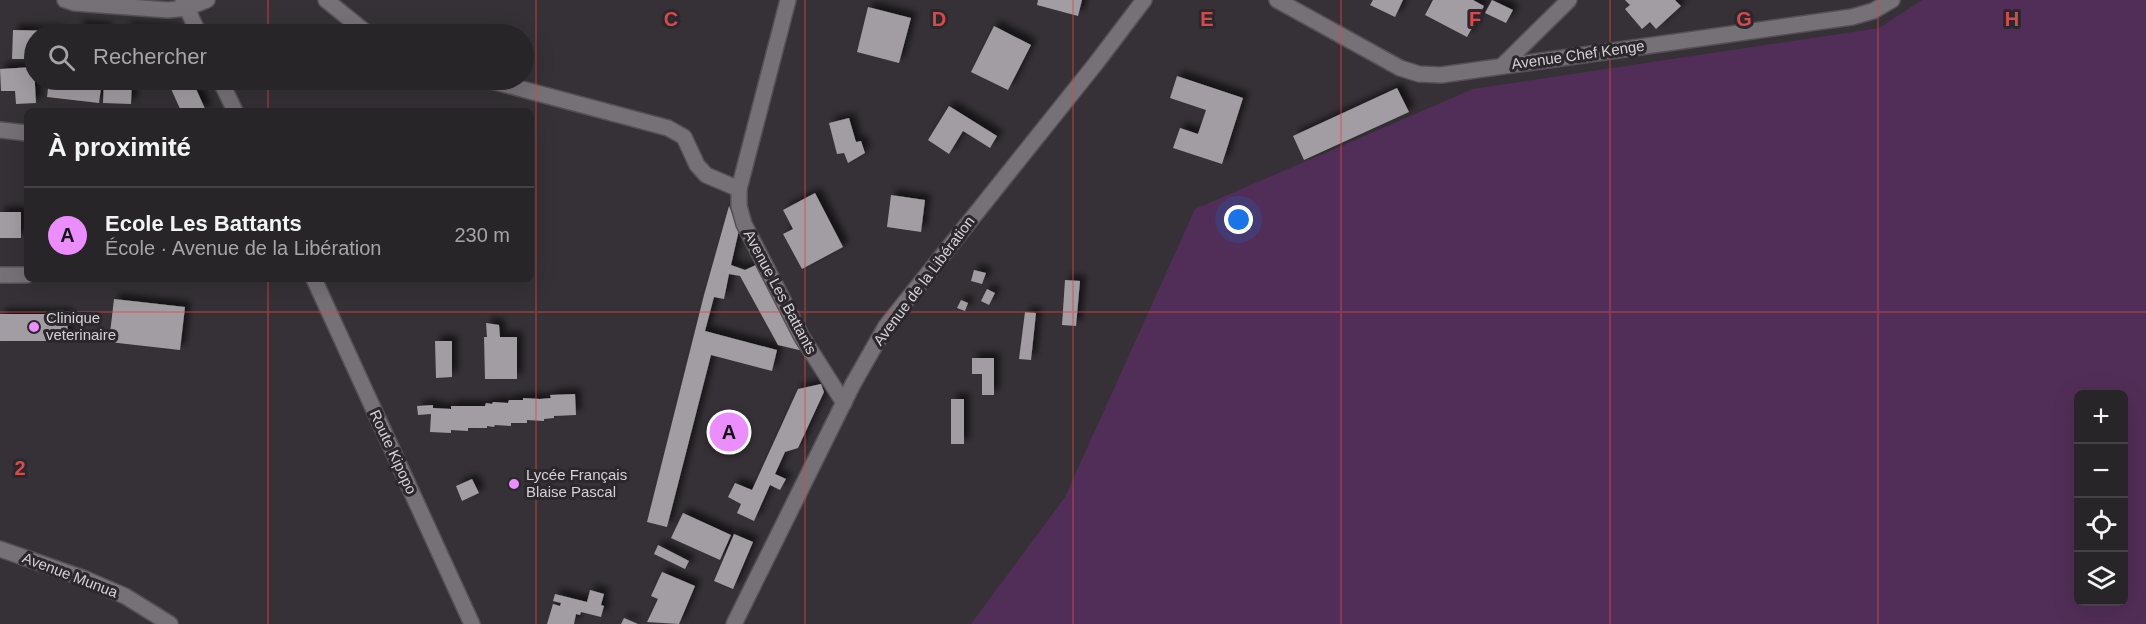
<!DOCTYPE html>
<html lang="fr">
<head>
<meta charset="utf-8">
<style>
	:root { --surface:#282528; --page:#302d30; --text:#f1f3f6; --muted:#a5a5a8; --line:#444245; --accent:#eb8dfc }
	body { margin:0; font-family:Helvetica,sans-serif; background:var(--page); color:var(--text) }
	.controls { position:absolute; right:18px; bottom:18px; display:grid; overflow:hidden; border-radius:9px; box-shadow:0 6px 24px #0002 }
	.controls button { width:54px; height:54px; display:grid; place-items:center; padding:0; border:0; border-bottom:2px solid var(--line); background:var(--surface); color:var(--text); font:30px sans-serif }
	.you { position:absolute; left:1239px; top:220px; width:21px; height:21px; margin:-15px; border:4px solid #fff; border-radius:50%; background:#1a73e8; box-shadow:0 0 0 9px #1a73e833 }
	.badge { display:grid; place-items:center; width:39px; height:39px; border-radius:50%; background:var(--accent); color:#111; font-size:20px; font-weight:700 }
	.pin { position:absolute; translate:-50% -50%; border:3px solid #fff; box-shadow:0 2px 6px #0006 }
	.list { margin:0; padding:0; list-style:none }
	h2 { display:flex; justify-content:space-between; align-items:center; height:78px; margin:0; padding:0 24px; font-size:26px }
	h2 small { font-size:20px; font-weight:400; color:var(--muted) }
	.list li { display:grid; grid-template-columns:39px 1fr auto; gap:18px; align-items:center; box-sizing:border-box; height:96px; padding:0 24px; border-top:2px solid var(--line) }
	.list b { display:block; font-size:22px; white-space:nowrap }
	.list p { margin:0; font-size:20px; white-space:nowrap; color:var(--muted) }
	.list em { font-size:20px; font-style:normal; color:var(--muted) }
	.icon { flex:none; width:33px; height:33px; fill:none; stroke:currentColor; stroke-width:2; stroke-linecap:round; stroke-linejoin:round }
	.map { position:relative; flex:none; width:2146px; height:624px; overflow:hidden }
	.search { position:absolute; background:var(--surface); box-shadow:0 6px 24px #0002; left:24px; top:24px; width:510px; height:66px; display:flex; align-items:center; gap:15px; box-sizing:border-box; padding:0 21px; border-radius:33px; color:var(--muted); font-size:22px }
	.panel { position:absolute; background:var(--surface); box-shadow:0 6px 24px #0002; left:24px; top:108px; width:510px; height:174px; border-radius:9px }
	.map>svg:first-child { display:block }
	.green { fill:#512e57; fill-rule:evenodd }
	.building { fill:#a29ca3; filter:url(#shadow) }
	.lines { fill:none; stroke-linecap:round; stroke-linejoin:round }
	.street-casing { stroke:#545055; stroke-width:18 }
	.secondary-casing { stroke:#545055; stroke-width:18 }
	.street { stroke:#767077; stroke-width:15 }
	.secondary { stroke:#767077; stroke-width:15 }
	.grid { fill:none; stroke:#d64a4b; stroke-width:1.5; stroke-opacity:0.55 }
	.poi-dot { fill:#eb8dfc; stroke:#2b272c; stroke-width:2 }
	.labels { text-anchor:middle; stroke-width:6; stroke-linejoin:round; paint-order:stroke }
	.street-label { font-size:15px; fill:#d4d1d5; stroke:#2b272c }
	.poi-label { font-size:15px; fill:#d4d1d5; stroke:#2b272c; text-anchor:start }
	.grid-label { font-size:20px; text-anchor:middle; font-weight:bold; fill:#d64a4b; stroke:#2b272c; stroke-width:6; stroke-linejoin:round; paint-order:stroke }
</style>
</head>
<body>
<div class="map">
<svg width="2146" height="624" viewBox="0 0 2146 624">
	<defs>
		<filter id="shadow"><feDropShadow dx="5.5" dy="-5.5" stdDeviation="3" flood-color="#0009"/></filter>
	</defs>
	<rect width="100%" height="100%" fill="#353136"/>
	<path class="green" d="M 1922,0 L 2146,0 L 2146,624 L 971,624 L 1065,497 L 1195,209 L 1473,89 L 1879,28 ZM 2124,394 L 2124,602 L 2078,602 L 2078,394 Z"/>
	<g class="building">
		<polygon points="1038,0 1082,0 1078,16 1037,5"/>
		<polygon points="1373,0 1403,0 1395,17 1370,5"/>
		<polygon points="1433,0 1473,0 1484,6 1467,37 1425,15"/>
		<polygon points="1492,0 1513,10 1506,23 1485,13"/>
		<polygon points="1625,0 1675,0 1681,6 1656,29 1650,22 1642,29 1625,9 1630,5"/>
		<polygon points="868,7 911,18 899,63 857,52"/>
		<polygon points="78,26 106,28 106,34 78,34"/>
		<polygon points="994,26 1031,45 1008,90 971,72"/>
		<polygon points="125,28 174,30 173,34 125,34"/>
		<polygon points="13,30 59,31 59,34 34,34 34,59 12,59"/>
		<polygon points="34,67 36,103 16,104 15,91 1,91 0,69"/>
		<polygon points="1177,76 1243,98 1222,164 1173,148 1180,128 1198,134 1206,110 1170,98"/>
		<polygon points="49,80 102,80 99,103 47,97"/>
		<polygon points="104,80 132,80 131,104 103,103"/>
		<polygon points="167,80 192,80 206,111 181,111"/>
		<polygon points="1397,88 1409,112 1304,160 1293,136"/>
		<polygon points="949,106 997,136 990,148 963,131 949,154 928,140"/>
		<polygon points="849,118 856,142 861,141 865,153 848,163 844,153 837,154 829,123"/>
		<polygon points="815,193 843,247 802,269 783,234 793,229 783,210"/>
		<polygon points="891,195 925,200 921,232 887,227"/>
		<polygon points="729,206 739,230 731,265 745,270 758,264 803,351 778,345 740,276 729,274 724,299 714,297 705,331 777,350 772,371 711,355 667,527 647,522 704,295"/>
		<rect x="0" y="212" width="21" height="26"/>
		<polygon points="974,270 986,273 982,284 971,281"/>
		<polygon points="1065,280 1080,281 1076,326 1062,325"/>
		<polygon points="987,289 995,293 989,305 981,301"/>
		<polygon points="114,299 185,307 180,350 109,342"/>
		<polygon points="961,300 968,303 965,311 957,308"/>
		<polygon points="1025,312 1036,313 1031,360 1019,359"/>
		<polygon points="0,314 67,314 68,341 0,341"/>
		<polygon points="486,323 499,325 500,337 517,337 517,379 485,379 484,337 487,337"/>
		<polygon points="435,341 452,341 452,377 436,378"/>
		<polygon points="972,358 994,358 994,395 982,395 982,374 972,374"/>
		<polygon points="821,384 824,392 798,448 785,452 775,474 786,479 780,490 770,485 754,521 737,513 741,504 728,497 735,483 752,490 798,389"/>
		<polygon points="575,394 576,415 554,416 554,418 544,419 544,421 527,420 527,423 511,423 511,426 495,425 494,427 487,426 487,428 468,428 468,431 451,430 451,433 430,432 431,414 418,415 417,406 433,405 433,408 451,409 451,406 485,406 486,403 492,404 493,402 508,403 509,400 523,400 523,398 540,399 551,398 550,395"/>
		<rect x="951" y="399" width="13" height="45"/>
		<polygon points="472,479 479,493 462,501 456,486"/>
		<polygon points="683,513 731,535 720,560 671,538"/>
		<polygon points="734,534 753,542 733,589 714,581"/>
		<polygon points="658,545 689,561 685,569 654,554"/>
		<polygon points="662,572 695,586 679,624 647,622 658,599 651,596"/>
		<polygon points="590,590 604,594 601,605 604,606 601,617 581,612 580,615 576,614 574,624 547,624 553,604 560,606 561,603 553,601 555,594 587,602"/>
		<polygon points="624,618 638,624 621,624"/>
	</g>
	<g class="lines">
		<defs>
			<g id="street">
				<polyline points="65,0 74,3 168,10 187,8 207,0"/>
				<polyline points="326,0 368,34"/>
				<polyline points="788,0 739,189 739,206 744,224 802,337 844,403"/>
				<polyline points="1277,0 1400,68 1419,74 1441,75 1852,17 1873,11 1892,0"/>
				<polyline points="1503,65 1569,0"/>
				<polyline points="488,80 668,128 684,137 697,165 706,175 739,189"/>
				<polyline points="0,130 27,133"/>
				<polyline points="0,275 27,275"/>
			</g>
			<g id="secondary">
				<polyline points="183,0 199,34"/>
				<polyline points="220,80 235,111"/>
				<polyline points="314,279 472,624"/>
				<polyline points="0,549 83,578 125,596 170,624"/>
				<polyline points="734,624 853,384 886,326 1097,62 1144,0"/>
			</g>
		</defs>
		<use href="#street" class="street-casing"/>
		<use href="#secondary" class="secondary-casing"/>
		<use href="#street" class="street"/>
		<use href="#secondary" class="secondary"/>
	</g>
	<path class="grid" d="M 268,0 L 268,34M 536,0 L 536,624M 805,0 L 805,624M 1073,0 L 1073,624M 1341,0 L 1341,624M 1610,0 L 1610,624M 1878,0 L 1878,624M 268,80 L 268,111M 268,279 L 268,624M 0,312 L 2146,312"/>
	<g class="poi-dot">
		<circle cx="34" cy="327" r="6"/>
		<circle cx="514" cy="484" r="6"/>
	</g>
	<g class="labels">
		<g class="street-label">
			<text transform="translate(1578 55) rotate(-8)" y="5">Avenue Chef Kenge</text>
			<text transform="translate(924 281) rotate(-53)" y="5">Avenue de la Libération</text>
			<text transform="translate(780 292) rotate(62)" y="5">Avenue Les Battants</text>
			<text transform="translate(393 452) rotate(65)" y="5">Route Kipopo</text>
			<text transform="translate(70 575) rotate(21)" y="5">Avenue Munua</text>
		</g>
		<g class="poi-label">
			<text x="46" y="323">Clinique<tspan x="46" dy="17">veterinaire</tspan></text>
			<text x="526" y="480">Lycée Français<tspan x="526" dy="17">Blaise Pascal</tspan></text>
		</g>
	</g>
	<g class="grid-label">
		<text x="671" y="26">C</text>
		<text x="939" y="26">D</text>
		<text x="1207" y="26">E</text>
		<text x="1475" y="26">F</text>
		<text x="1744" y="26">G</text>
		<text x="2012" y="26">H</text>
		<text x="20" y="475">2</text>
	</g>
</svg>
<div class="controls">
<button>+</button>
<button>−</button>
<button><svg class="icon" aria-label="locate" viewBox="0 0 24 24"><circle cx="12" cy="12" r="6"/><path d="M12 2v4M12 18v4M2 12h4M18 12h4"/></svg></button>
<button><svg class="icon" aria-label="layers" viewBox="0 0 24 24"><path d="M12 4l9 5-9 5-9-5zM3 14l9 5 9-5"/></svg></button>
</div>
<div class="you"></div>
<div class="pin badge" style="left:729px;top:432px">A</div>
<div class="search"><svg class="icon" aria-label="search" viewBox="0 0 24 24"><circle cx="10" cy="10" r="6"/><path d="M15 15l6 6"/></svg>Rechercher</div>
<section class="panel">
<h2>À proximité<small></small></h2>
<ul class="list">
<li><span class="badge">A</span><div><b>Ecole Les Battants</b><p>École · Avenue de la Libération</p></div><em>230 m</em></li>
</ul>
</section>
</div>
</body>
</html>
